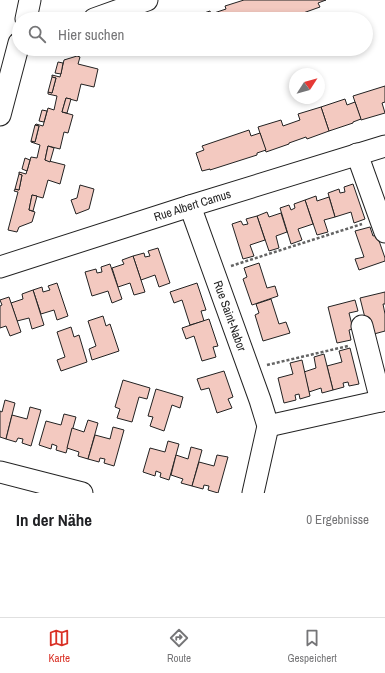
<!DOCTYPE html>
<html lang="de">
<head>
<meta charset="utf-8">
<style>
	:root { --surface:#fff; --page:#f6f6f6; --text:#202124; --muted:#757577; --line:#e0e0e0; --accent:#d93025 }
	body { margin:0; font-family:"Archivo Narrow",sans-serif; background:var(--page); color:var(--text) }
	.compass { position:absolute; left:289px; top:68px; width:36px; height:36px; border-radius:50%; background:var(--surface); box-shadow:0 2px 6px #0003; rotate:54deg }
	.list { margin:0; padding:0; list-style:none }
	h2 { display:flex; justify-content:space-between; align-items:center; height:52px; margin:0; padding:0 16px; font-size:17px }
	h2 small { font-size:13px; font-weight:400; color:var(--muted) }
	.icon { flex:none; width:22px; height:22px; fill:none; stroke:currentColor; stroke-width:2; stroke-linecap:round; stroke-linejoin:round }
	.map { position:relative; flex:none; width:385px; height:493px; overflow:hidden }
	.search { position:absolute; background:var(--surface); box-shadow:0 2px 6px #0003; left:12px; right:12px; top:12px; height:44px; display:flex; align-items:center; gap:10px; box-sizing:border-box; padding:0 14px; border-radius:22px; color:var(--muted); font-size:15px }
	.sheet { height:124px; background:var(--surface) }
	nav { display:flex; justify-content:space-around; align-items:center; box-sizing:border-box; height:56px; border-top:1px solid var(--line); background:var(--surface); font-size:11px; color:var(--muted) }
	nav a { display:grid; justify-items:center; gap:2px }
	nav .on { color:var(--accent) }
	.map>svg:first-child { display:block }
	.building { fill:#f3c9c0; stroke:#222 }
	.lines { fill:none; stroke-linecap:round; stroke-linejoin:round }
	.minor-casing { stroke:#222; stroke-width:23 }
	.path { stroke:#646464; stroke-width:2.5; stroke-dasharray:3 2; stroke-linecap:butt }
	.minor { stroke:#fff; stroke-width:21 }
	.labels { text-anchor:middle; stroke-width:3; stroke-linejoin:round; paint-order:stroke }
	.street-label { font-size:12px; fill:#222; stroke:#fff }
</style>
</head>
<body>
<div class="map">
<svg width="385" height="493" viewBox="0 0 385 493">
	<rect width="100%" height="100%" fill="#fff"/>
	<g class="building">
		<polygon points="244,0 326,0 318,3 320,7 289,18 287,13 267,19 186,19 210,11 211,14 226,9 225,6"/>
		<polygon points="77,56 80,57 78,64 98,69 94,87 81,84 77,101 66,98 62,112 73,115 68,133 64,132 60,149 48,146 45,160 65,165 60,184 48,180 43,198 32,195 29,210 35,212 32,222 19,227 17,232 8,230 18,192 14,191 15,189 19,190 22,175 19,174 19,172 26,174 31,157 37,158 40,145 31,142 31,141 35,142 39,126 35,125 36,124 43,126 48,108 54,110 57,96 48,94 48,92 52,93 56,78 52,77 52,75 60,77 64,60"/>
		<polygon points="58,62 63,63 61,74 55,73"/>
		<polygon points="52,77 56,78 52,93 48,92"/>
		<polygon points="385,86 385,102 382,103 385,113 361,120 353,96"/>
		<polygon points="66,98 71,99 67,113 62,112"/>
		<polygon points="345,99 347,105 355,102 361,119 353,122 353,123 329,131 321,107"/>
		<polygon points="321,107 329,131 307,139 306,137 289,143 289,144 266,152 258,127 281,120 283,126 300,120 298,114"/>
		<polygon points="42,110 47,111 44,122 39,121"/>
		<polygon points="35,125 39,126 35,142 31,141"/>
		<polygon points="249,130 251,136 260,133 266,150 257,153 257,155 210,170 210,169 202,171 196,153 204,150 202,146"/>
		<polygon points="48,146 54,148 50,162 45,160"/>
		<polygon points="25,158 30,160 27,171 22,169"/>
		<polygon points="19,174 22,175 19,190 15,189"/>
		<polygon points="353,184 365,219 354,223 351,212 335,217 328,193 339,189 340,193 345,192 344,187"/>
		<polygon points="80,185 94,189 89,209 76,214 71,200 77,198"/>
		<polygon points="32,195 37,196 33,211 29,210"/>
		<polygon points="316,196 317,201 329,197 335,217 324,220 328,232 317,235 305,200"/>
		<polygon points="305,200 313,224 298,229 302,240 291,244 280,208 289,205 291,210 295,208 294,204"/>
		<polygon points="267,212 269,217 281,213 287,232 276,236 279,248 269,251 257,216"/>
		<polygon points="257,216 265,240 250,245 254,256 243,259 232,224 241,221 243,225 248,224 246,219"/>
		<polygon points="370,227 373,236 377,235 385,258 385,261 359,270 355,259 364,257 355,231"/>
		<polygon points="158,248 170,283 159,287 155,275 141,280 133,256 144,253 145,257 150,256 148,251"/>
		<polygon points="133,256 145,292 134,295 130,283 118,287 112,268 124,264 122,260"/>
		<polygon points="259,263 267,288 275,286 278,296 252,305 243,279 247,277 244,268"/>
		<polygon points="110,264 122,299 112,303 108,291 92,296 85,272 96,269 97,273 102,272 101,267"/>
		<polygon points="57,283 68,316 57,320 54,310 41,314 33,290 42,287 43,292 50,290 48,286"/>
		<polygon points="197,283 206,310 201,311 204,321 190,325 182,300 174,303 170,292"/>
		<polygon points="33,290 44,325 32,329 29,318 17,321 11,303 23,299 22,294"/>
		<polygon points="385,292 385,304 383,304 385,314 385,331 374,334 367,326 360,298"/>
		<polygon points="9,297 21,332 10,336 6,326 0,328 0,306 2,305 0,300"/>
		<polygon points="271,299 279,324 286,322 290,333 263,341 255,315 259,313 256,304"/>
		<polygon points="355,300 358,311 349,313 353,329 349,330 351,340 337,343 328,307"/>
		<polygon points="103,316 106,326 110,324 119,351 92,360 89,349 96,346 88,321"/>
		<polygon points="209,319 218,346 213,347 216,357 202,361 194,336 186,339 182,328"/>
		<polygon points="71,327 74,337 79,335 87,362 61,371 57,360 65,357 57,332"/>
		<polygon points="350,348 359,384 349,386 348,382 343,383 344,387 333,390 327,366 342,362 339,351"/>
		<polygon points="324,354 333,390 322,393 321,388 309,392 304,372 316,368 314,357"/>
		<polygon points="302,360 310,396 300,399 299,394 295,395 296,400 284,403 278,378 293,374 290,363"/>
		<polygon points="224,371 233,397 228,399 232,408 217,413 209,388 201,390 197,379"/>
		<polygon points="123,380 150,388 147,399 139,397 132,422 117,418 120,409 115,407"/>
		<polygon points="156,389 183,397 180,408 172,405 164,431 150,426 153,417 148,416"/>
		<polygon points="5,400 15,403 6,439 0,437 0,411 2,412"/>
		<polygon points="30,407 41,410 31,446 22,443 23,439 18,438 16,442 6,439 12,415 27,419"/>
		<polygon points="64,414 76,417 66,453 56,450 57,446 52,444 51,449 39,445 46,421 61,425"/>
		<polygon points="88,420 98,423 88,459 78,456 79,452 67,448 72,428 84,432"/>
		<polygon points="113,427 124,430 114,466 104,463 105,459 100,458 99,462 88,459 95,435 110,439"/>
		<polygon points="168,441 179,444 169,480 160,477 161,473 156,471 155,476 143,472 150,448 165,452"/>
		<polygon points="191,447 202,450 192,486 181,483 183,479 171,475 176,455 188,459"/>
		<polygon points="217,455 228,457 218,493 208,490 209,486 204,485 203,489 192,486 199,462 214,466"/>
	</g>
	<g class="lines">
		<defs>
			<g id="minor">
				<polyline points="26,19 30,0"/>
				<polyline points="94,19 147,0"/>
				<polyline points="0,115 19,43"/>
				<polyline points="357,154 385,232"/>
				<path id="s1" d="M 190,206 L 260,400 L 268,426 L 253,493"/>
				<path id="s2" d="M 0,267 L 190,206 L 385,146"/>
				<polyline points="362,326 381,401"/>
				<polyline points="268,426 385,400"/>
				<polyline points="0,472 82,493"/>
			</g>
		</defs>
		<use href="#minor" class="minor-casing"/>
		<g class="path">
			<polyline points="231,266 362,224"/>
			<polyline points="267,365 348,346"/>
		</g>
		<use href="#minor" class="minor"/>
	</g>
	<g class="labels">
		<g class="street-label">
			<text dy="4" stroke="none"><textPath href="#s2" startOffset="202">Rue Albert Camus</textPath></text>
			<text dy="4" stroke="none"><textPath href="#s1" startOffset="117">Rue Saint-Nabor</textPath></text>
		</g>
	</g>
</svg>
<svg class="compass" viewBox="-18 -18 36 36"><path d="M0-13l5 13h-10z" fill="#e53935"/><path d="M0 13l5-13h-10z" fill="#757577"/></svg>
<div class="search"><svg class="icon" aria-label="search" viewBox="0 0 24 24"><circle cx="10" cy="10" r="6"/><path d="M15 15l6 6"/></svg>Hier suchen</div>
</div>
<section class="sheet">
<h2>In der Nähe<small>0 Ergebnisse</small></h2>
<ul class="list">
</ul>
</section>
<nav>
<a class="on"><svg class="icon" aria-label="map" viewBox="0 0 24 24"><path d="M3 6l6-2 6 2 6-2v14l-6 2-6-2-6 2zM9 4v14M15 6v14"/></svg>Karte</a>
<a><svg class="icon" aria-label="directions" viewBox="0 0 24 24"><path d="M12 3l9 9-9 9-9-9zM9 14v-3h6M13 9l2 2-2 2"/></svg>Route</a>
<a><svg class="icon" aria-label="saved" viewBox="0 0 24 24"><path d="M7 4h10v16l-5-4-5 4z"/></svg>Gespeichert</a>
</nav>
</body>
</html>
